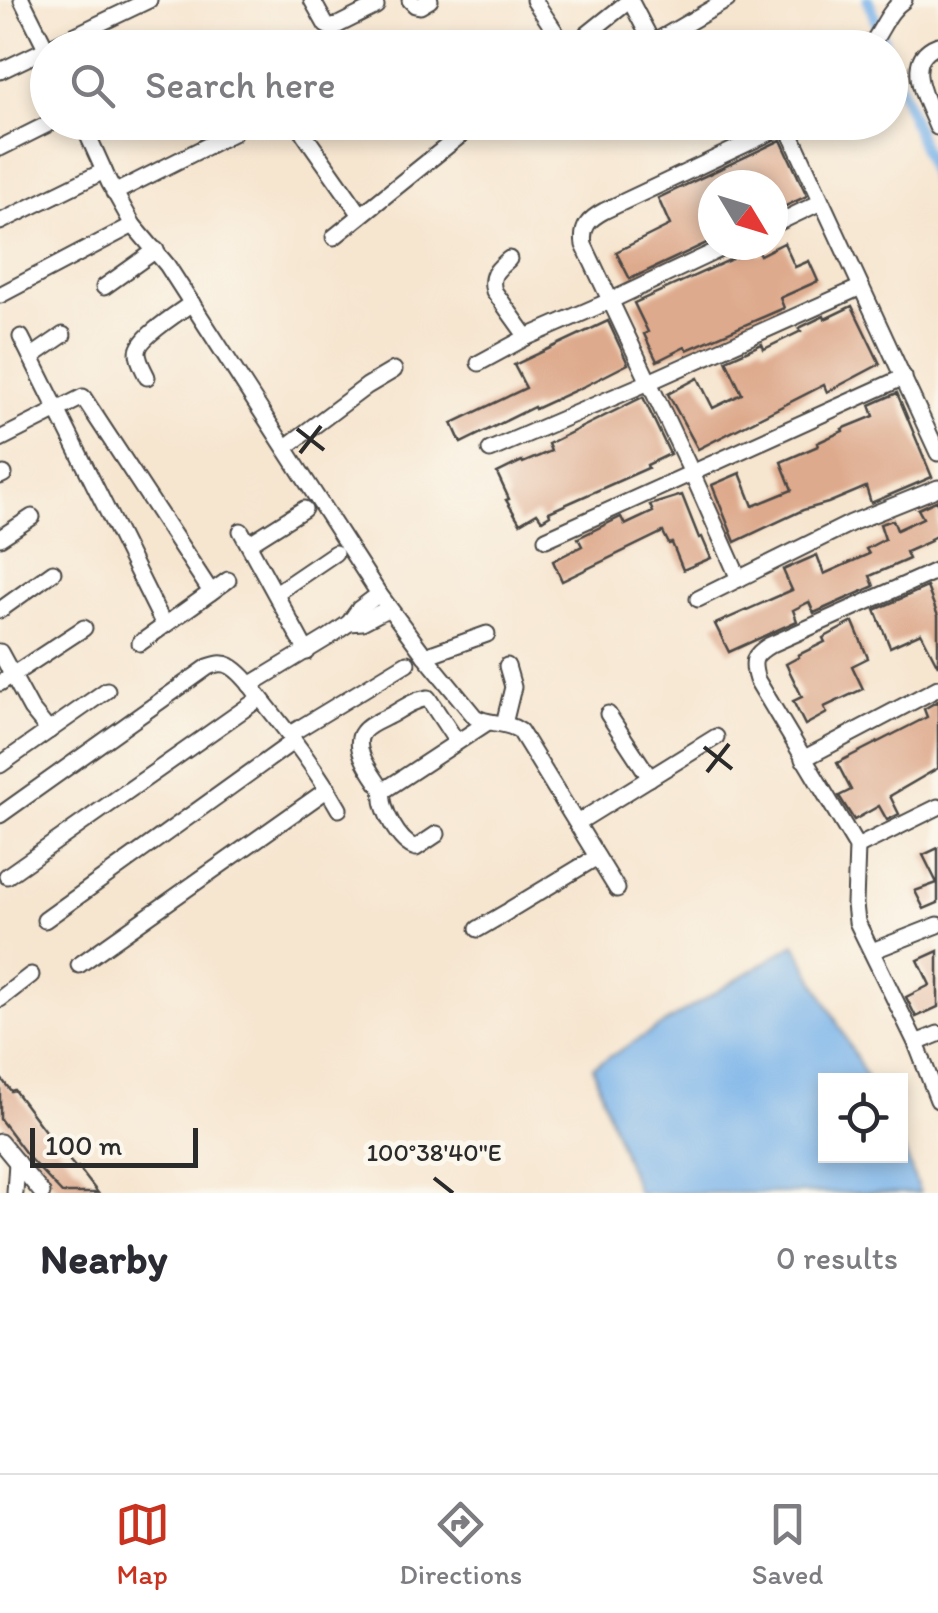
<!DOCTYPE html>
<html lang="en">
<head>
<meta charset="utf-8">
<style>
	:root { --surface:#fff; --page:#f7f7f7; --text:#2b2b33; --muted:#7c7c81; --line:#e1e1e2; --accent:#c8321e }
	body { margin:0; font-family:Itim,sans-serif; background:var(--page); color:var(--text) }
	.controls { position:absolute; right:30px; bottom:30px; display:grid; overflow:hidden; border-radius:0px; box-shadow:0 5px 15px #0003 }
	.controls button { width:90px; height:90px; display:grid; place-items:center; padding:0; border:0; border-bottom:2px solid var(--line); background:var(--surface); color:var(--text); font:50px sans-serif }
	.compass { position:absolute; left:698px; top:170px; width:90px; height:90px; border-radius:50%; background:var(--surface); box-shadow:0 5px 15px #0003; rotate:128deg }
	.scale { position:absolute; left:30px; bottom:25px; width:168px; box-sizing:border-box; padding-left:10px; border:5px solid #2b2b2b; border-top:0; font-size:28px; line-height:35px; white-space:nowrap; color:#2b2b2b; -webkit-text-stroke:8px #fbf7ec; paint-order:stroke }
	.list { margin:0; padding:0; list-style:none }
	h2 { display:flex; justify-content:space-between; align-items:center; height:130px; margin:0; padding:0 40px; font-size:42px }
	h2 small { font-size:32px; font-weight:400; color:var(--muted) }
	.icon { flex:none; width:55px; height:55px; fill:none; stroke:currentColor; stroke-width:2; stroke-linecap:round; stroke-linejoin:round }
	.map { position:relative; flex:none; width:938px; height:1193px; overflow:hidden }
	.search { position:absolute; background:var(--surface); box-shadow:0 5px 15px #0003; left:30px; right:30px; top:30px; height:110px; display:flex; align-items:center; gap:25px; box-sizing:border-box; padding:0 35px; border-radius:55px; color:var(--muted); font-size:38px }
	.sheet { height:280px; background:var(--surface) }
	nav { display:flex; justify-content:space-around; align-items:center; box-sizing:border-box; height:140px; border-top:2px solid var(--line); background:var(--surface); font-size:28px; color:var(--muted) }
	nav a { display:grid; justify-items:center; gap:5px }
	nav .on { color:var(--accent) }
	.map>svg:first-child { display:block }
	.water { fill:#78b2e9; stroke:#526e8a; stroke-width:2.5 }
	.lines { fill:none; stroke-linecap:round; stroke-linejoin:round }
	.canal { stroke:#78b2e9; stroke-width:11 }
	.building { fill:#deaa8d }
	.minor-casing { stroke:#494744; stroke-width:19 }
	.minor { stroke:#fff; stroke-width:15 }
	.ticks { fill:none; stroke:#2b2b2b; stroke-width:4 }
	.ticks-label { font-size:25px; text-anchor:middle; fill:#2b2b2b; stroke:#fbf7ec; stroke-width:10; stroke-linejoin:round; paint-order:stroke }
</style>
</head>
<body>
<div class="map">
<svg width="938" height="1193" viewBox="0 0 938 1193">
	<rect width="100%" height="100%" fill="#fbf7ec"/>
	<filter id="ink" filterUnits="userSpaceOnUse"><feTurbulence type="fractalNoise" baseFrequency=".01" numOctaves="2"/><feDisplacementMap in="SourceGraphic" scale="20" xChannelSelector="R" yChannelSelector="G"/><feConvolveMatrix kernelMatrix="1 2 1 2 8 2 1 2 1" color-interpolation-filters="sRGB"/></filter>
	<filter id="wash" filterUnits="userSpaceOnUse"><feTurbulence type="fractalNoise" baseFrequency=".0048" numOctaves="4" result="noise"/><feDisplacementMap in="SourceGraphic" scale="40" xChannelSelector="R" yChannelSelector="G"/><feGaussianBlur stdDeviation="2.25" result="paint"/><feColorMatrix in="noise" values="0 0 0 0 0 0 0 0 0 0 0 0 0 0 0 0 0 1.4 0 .05"/><feComposite in="paint" operator="in"/></filter>
	<g filter="url(#wash)">
		<rect width="100%" height="100%" fill="#f6e5cf"/>
		<polygon class="water" points="795,944 868,1080 826,1080 826,1156 900,1156 901,1142 920,1193 638,1193 609,1116 593,1067"/>
		<g class="lines">
			<g class="canal">
				<polyline points="868,0 886,48"/>
				<polyline points="890,60 938,188"/>
			</g>
		</g>
		<g id="blocks">
			<g class="building">
				<polygon points="781,140 807,196 773,212 773,185 713,185 713,240 630,279 616,252 670,225 658,198"/>
				<polygon points="784,243 795,267 809,261 818,281 780,298 784,308 687,350 685,347 657,361 644,334 648,332 634,303 756,248 760,255"/>
				<polygon points="852,306 880,364 827,392 824,385 698,449 668,394 698,378 713,408 742,394 726,360 762,344 764,349 801,331 799,328 822,317 824,316 825,319"/>
				<polygon points="608,321 628,364 585,386 535,409 534,407 461,443 452,423 526,388 514,365"/>
				<polygon points="897,393 932,477 871,503 866,487 828,503 803,510 735,542 712,485 740,473 753,506 792,490 781,462 818,446 817,443 843,431 842,429 874,416 870,405"/>
				<polygon points="643,397 670,454 647,465 648,468 549,512 550,515 542,520 537,513 520,523 506,500 509,499 497,473 522,461 523,463 551,451 548,444"/>
				<polygon points="682,495 699,538 702,537 711,558 683,570 672,543 669,544 663,532 562,581 553,561 582,546 578,538 621,517 625,525 653,512 650,505"/>
				<polygon points="938,500 938,535 930,539 931,541 906,552 909,559 870,576 874,586 814,613 809,602 793,610 797,621 729,652 715,624 792,590 783,570 817,555 824,574 869,554 866,549 885,539 880,524 893,520 897,530 923,518 918,509"/>
				<polygon points="927,587 938,616 938,666 921,633 890,647 875,610"/>
				<polygon points="853,622 868,658 852,666 863,689 824,707 827,713 805,725 793,701 802,697 786,664 799,657 798,655 825,642 823,638"/>
				<polygon points="938,701 938,768 890,796 899,814 887,820 879,806 854,820 839,796 851,790 837,763 927,717 924,709"/>
				<polygon points="938,848 938,903 924,909 915,891 937,883 923,855"/>
				<polygon points="938,951 938,1007 916,1017 906,997 930,985 918,960"/>
				<polygon points="0,1077 11,1091 14,1090 54,1143 76,1168 78,1167 98,1193 62,1193 30,1159 0,1119"/>
			</g>
		</g>
	</g>
	<g filter="url(#ink)">
		<use href="#blocks" fill-opacity="0" stroke="#494744" stroke-width="2.5"/>
		<g class="lines">
			<defs>
				<g id="minor">
					<polyline points="22,0 48,52"/>
					<polyline points="312,0 326,25 332,28 376,6"/>
					<polyline points="410,0 415,5 420,6 430,0"/>
					<polyline points="534,0 566,48"/>
					<polyline points="630,0 655,48"/>
					<polyline points="653,43 727,0"/>
					<polyline points="394,47 394,48"/>
					<polyline points="570,48 630,0"/>
					<path d="M 868,48 C 882,33 886,12 904,0"/>
					<polyline points="0,71 149,0"/>
					<path d="M 82,122 L 109,182 L 133,225 L 167,265 L 379,594 L 425,656 L 475,717 C 489,725 506,721 520,731 L 617,889"/>
					<polyline points="785,122 938,453"/>
					<path d="M 937,127 C 927,102 901,59 938,45"/>
					<polyline points="304,134 361,215"/>
					<polyline points="0,148 52,122"/>
					<polyline points="114,193 233,133"/>
					<polyline points="0,222 104,171"/>
					<polyline points="773,225 821,202"/>
					<polyline points="334,237 477,122"/>
					<path d="M 509,259 C 498,269 489,275 494,291 L 527,337"/>
					<polyline points="104,287 156,250"/>
					<polyline points="0,295 133,225"/>
					<polyline points="21,337 164,625"/>
					<polyline points="31,357 63,335"/>
					<polyline points="479,363 527,337 612,300 729,245"/>
					<path d="M 147,377 C 144,370 138,361 138,353 C 137,338 180,312 192,303"/>
					<polyline points="0,439 83,397 211,592"/>
					<polyline points="286,447 367,386 394,370"/>
					<polyline points="490,450 649,382 861,287"/>
					<polyline points="0,476 4,474"/>
					<polyline points="241,531 307,652"/>
					<polyline points="0,538 32,517"/>
					<polyline points="546,539 904,377"/>
					<polyline points="250,543 304,509"/>
					<path d="M 938,570 L 770,645 C 753,655 751,661 757,680 L 857,847 L 855,904 L 857,922 L 916,1043 L 938,1100"/>
					<path d="M 739,579 L 692,473 L 584,245 C 581,227 589,219 604,211 L 786,125"/>
					<polyline points="276,593 335,553"/>
					<polyline points="698,599 851,523 938,488"/>
					<polyline points="0,610 53,572"/>
					<polyline points="349,623 362,622 389,608"/>
					<polyline points="140,643 228,580"/>
					<polyline points="0,652 31,709 49,731"/>
					<polyline points="425,656 487,634"/>
					<polyline points="0,683 84,628"/>
					<polyline points="250,685 329,637 349,623 359,609 379,594"/>
					<polyline points="608,714 650,778"/>
					<polyline points="504,724 513,687 507,666"/>
					<polyline points="290,734 407,663"/>
					<polyline points="803,759 938,688"/>
					<polyline points="0,765 107,690"/>
					<path d="M 383,791 C 375,777 350,748 363,732 C 369,724 382,720 391,715 C 403,708 414,700 428,698 L 457,742"/>
					<path d="M 0,815 L 208,667 C 216,664 222,662 230,666 C 243,673 253,689 262,700 C 290,735 317,770 339,809"/>
					<polyline points="577,823 716,737"/>
					<path d="M 437,834 L 416,848 C 399,843 380,808 383,791 L 488,722"/>
					<polyline points="857,847 938,807"/>
					<polyline points="7,876 260,698"/>
					<polyline points="511,909 597,857"/>
					<polyline points="45,920 294,741"/>
					<polyline points="478,929 507,912"/>
					<polyline points="872,951 938,925"/>
					<polyline points="79,965 328,789"/>
					<polyline points="0,999 31,975"/>
					<polyline points="916,1043 938,1034"/>
					<polyline points="0,1142 42,1193"/>
					<polyline points="15,1193 17,1162"/>
				</g>
			</defs>
			<use href="#minor" class="minor-casing"/>
			<use href="#minor" class="minor"/>
		</g>
	</g>
	<path class="ticks" d="M 297,429 L 324,450M 300,453 L 321,426M 704,747 L 732,769M 707,772 L 729,744M 434,1178 L 453,1193"/>
	<g class="ticks-label">
		<text x="434" y="1161">100°38'40"E</text>
	</g>
</svg>
<div class="controls">
<button><svg class="icon" aria-label="locate" viewBox="0 0 24 24"><circle cx="12" cy="12" r="6"/><path d="M12 2v4M12 18v4M2 12h4M18 12h4"/></svg></button>
</div>
<svg class="compass" viewBox="-18 -18 36 36"><path d="M0-13l5 13h-10z" fill="#e53935"/><path d="M0 13l5-13h-10z" fill="#7c7c81"/></svg>
<div class="scale">100 m</div>
<div class="search"><svg class="icon" aria-label="search" viewBox="0 0 24 24"><circle cx="10" cy="10" r="6"/><path d="M15 15l6 6"/></svg>Search here</div>
</div>
<section class="sheet">
<h2>Nearby<small>0 results</small></h2>
<ul class="list">
</ul>
</section>
<nav>
<a class="on"><svg class="icon" aria-label="map" viewBox="0 0 24 24"><path d="M3 6l6-2 6 2 6-2v14l-6 2-6-2-6 2zM9 4v14M15 6v14"/></svg>Map</a>
<a><svg class="icon" aria-label="directions" viewBox="0 0 24 24"><path d="M12 3l9 9-9 9-9-9zM9 14v-3h6M13 9l2 2-2 2"/></svg>Directions</a>
<a><svg class="icon" aria-label="saved" viewBox="0 0 24 24"><path d="M7 4h10v16l-5-4-5 4z"/></svg>Saved</a>
</nav>
</body>
</html>
